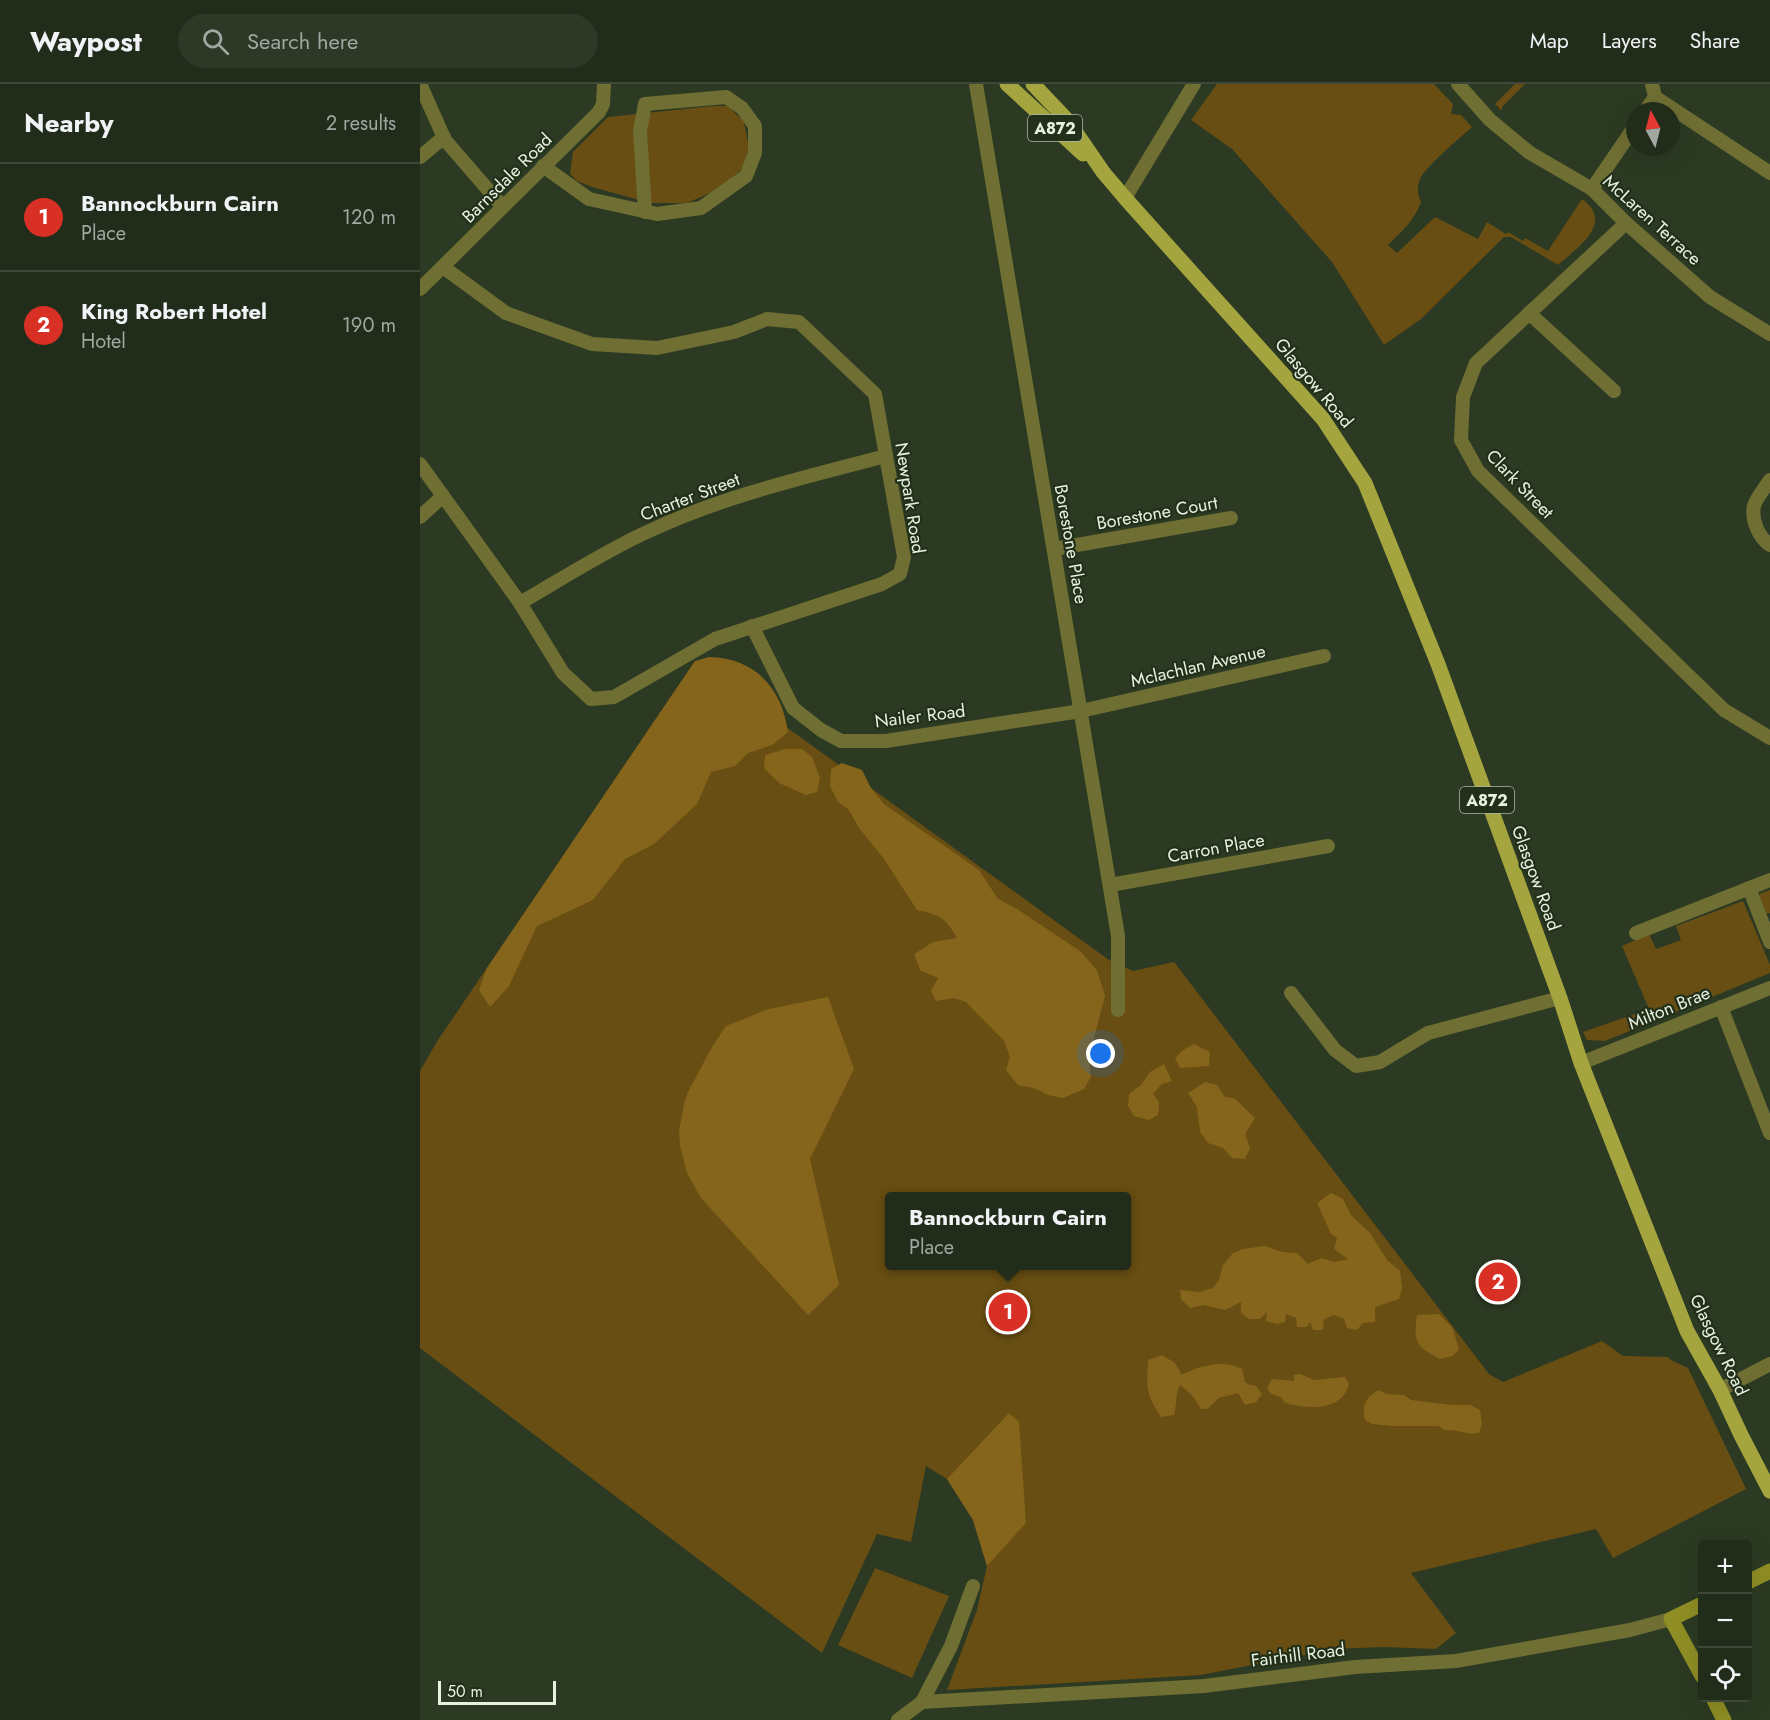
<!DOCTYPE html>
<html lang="en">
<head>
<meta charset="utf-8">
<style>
	:root { --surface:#212c1a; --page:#2d3827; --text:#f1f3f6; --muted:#a2a7a2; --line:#3e4839; --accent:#d93025 }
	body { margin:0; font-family:Jost,sans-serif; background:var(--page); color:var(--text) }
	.controls { position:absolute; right:18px; bottom:18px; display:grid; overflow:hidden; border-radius:6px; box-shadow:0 6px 24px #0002 }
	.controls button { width:54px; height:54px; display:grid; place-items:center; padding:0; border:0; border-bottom:2px solid var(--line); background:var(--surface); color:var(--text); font:30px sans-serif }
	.compass { position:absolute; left:1206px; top:18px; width:54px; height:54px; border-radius:50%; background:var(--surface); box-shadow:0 6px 24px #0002; rotate:353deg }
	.scale { position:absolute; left:18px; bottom:15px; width:118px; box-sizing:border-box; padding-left:6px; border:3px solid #e7f0e1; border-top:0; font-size:16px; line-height:21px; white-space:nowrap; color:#e7f0e1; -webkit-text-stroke:4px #223019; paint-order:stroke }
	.you { position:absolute; left:681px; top:970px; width:21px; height:21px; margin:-15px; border:4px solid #fff; border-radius:50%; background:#1a73e8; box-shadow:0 0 0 9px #1a73e833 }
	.badge { display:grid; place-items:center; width:39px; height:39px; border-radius:50%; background:var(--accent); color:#fff; font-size:20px; font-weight:700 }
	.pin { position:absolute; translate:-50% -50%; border:3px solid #fff; box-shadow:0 2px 6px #0006 }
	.popup { position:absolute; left:465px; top:1108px; width:246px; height:78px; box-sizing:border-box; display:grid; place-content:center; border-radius:6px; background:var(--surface); filter:drop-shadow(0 2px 4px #0005); font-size:20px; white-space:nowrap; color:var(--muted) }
	.popup b { font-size:22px; color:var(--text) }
	.popup::after { content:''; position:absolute; left:50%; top:100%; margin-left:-12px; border:12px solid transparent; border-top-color:var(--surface) }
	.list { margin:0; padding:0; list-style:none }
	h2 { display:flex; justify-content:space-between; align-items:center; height:78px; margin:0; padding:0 24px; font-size:26px }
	h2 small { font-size:20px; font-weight:400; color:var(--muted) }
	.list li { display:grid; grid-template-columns:39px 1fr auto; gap:18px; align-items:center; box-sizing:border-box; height:108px; padding:0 24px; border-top:2px solid var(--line) }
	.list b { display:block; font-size:22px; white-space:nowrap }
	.list p { margin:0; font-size:20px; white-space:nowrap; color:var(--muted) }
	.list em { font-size:20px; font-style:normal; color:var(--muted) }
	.icon { flex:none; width:33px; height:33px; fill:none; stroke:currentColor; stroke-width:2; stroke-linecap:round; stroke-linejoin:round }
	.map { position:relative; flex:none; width:1350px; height:1636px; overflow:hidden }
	header { display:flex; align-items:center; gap:36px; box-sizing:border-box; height:84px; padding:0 30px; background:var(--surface); border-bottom:2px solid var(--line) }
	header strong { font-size:28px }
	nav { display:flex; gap:33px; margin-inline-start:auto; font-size:21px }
	.search { width:420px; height:54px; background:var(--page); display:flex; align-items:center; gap:15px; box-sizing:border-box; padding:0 21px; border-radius:33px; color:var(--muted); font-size:22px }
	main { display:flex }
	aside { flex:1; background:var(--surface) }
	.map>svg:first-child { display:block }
	.green { fill:#684e12; fill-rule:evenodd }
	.forest { fill:#85651b }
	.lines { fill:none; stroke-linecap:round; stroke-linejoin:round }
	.street { stroke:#6f6f33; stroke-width:14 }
	.secondary { stroke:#8f8e24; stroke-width:15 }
	.primary { stroke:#a5a53f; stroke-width:15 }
	.labels { text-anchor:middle; stroke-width:4.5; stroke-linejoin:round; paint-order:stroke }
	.shield { fill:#223019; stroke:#acb6a5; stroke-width:1.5 }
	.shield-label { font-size:16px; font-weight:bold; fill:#e7f0e1 }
	.street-label { font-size:18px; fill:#e7f0e1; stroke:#223019 }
</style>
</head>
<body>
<header>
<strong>Waypost</strong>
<div class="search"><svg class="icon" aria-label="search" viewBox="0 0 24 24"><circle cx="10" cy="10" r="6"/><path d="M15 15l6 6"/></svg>Search here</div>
<nav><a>Map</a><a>Layers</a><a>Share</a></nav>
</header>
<main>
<aside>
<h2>Nearby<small>2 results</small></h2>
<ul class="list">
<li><span class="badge">1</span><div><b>Bannockburn Cairn</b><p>Place</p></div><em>120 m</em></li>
<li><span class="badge">2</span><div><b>King Robert Hotel</b><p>Hotel</p></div><em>190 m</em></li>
</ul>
</aside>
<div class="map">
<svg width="1350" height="1636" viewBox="0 0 1350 1636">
	<rect width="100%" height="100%" fill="#2c3a23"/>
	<g class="green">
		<path d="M 797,0 L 1014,0 L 1033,20 L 1031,30 L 1041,31 L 1052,43 C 1040,54 1006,82 1000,95 C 997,103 997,109 1001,118 C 995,136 981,148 968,161 L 977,169 L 1015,133 L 1058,155 L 1067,138 L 1086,150 L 1088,148 L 1103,157 L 1105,154 L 1128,167 L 1162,115 C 1195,139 1158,163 1138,181 L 1091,153 L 1084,153 L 1001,235 L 964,261 L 912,178 L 812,65 L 771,36 Z"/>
		<polygon points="1095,0 1105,0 1082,23 1082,27 1075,20"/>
		<polygon points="293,22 308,22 324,38 329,64 322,85 299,105 267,119 230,119 172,103 157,97 150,90 153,68 188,33"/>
		<path d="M 275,577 L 689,876 L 713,887 L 754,878 L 1069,1290 L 1083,1298 L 1182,1257 L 1203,1272 L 1248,1273 L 1251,1276 L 1268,1284 L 1326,1405 L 1193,1474 L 1176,1445 L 991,1489 L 1036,1549 L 1016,1565 L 964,1563 L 914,1565 L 781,1591 L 527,1606 L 557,1526 L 567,1482 L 553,1436 L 527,1395 L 506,1382 L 491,1458 L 457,1450 L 402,1569 L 0,1264 L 0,987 L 18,956 ZM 470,1112 L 706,1112 L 706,1182 L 470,1182 Z"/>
		<polygon points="1350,806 1350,829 1346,830 1339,810"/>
		<polygon points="1323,817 1350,881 1350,889 1185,957 1167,956 1163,948 1229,925 1202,862 1229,850 1236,865 1261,856 1256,842"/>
		<polygon points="455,1484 529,1512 492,1594 418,1561"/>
	</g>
	<g class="forest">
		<path d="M 289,573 C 335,574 362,604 368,648 L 352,661 L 328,669 L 315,682 L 291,688 L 277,720 L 234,760 L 205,775 L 173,816 L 117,842 L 89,902 L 70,923 L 59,906 L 67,884 L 275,577 Z"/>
		<polygon points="365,665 382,665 392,673 400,694 397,708 386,711 359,699 344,684 345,671"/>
		<path d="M 422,679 L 442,686 L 451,704 L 464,720 L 559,786 L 578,815 L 597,825 L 660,867 L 677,886 L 685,912 L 669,973 L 671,993 L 664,1005 L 643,1014 L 628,1011 L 614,1004 L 598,1001 L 586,986 L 590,973 L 584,957 L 546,918 L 534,914 L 516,917 L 511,907 L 518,894 L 500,886 L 494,870 L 513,858 L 537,854 C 526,834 518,830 497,826 L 464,775 L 439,744 L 428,725 L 418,718 L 410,702 L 411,685 Z"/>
		<polygon points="408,913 434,985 390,1075 419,1201 388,1231 281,1114 267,1089 260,1061 259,1047 264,1020 268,1008 292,963 306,942 349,925"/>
		<polygon points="774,960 790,968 789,982 760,984 755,974 763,966"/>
		<polygon points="744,980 752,997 742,1000 733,1010 739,1018 738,1031 729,1036 714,1032 708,1022 709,1010 721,1001 730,988"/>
		<polygon points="785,998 797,1001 805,1013 814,1014 835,1034 825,1050 830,1064 825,1075 812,1074 803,1064 788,1059 780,1048 777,1023 768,1009"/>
		<polygon points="911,1109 923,1115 931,1131 950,1149 967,1176 980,1187 982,1204 979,1215 955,1223 955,1238 943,1239 937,1246 927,1244 924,1235 914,1231 904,1235 903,1246 893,1246 890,1238 887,1243 877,1243 876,1234 866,1230 865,1238 857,1240 846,1237 847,1228 840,1235 829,1235 821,1229 821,1218 805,1226 783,1221 770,1224 761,1215 760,1206 779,1208 793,1204 799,1196 803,1181 813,1169 823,1165 845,1162 863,1168 877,1169 888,1180 901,1174 914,1178 928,1175 914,1165 917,1154 911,1150 897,1119"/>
		<path d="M 1019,1230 L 1032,1243 L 1039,1265 L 1033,1272 L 1020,1275 C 996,1263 993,1258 997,1231 Z"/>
		<path d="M 742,1271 L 755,1279 L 762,1291 C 778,1282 805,1275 822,1285 L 825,1298 L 830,1301 L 836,1302 L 842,1310 L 836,1318 L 825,1321 L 818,1309 L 799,1314 L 787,1325 L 781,1325 L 772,1311 L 760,1301 C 755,1311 757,1320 754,1331 L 741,1333 C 725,1308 727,1305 728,1276 Z"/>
		<path d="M 880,1290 L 894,1296 L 925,1293 L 929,1300 C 922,1328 888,1325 865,1319 L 861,1313 L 851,1310 L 847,1304 L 852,1295 L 874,1297 L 874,1291 Z"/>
		<path d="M 958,1306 L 967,1310 L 984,1311 L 991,1316 L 1031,1321 L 1050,1321 L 1060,1326 L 1062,1340 L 1059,1349 C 1047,1351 1037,1345 1024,1346 L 1019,1342 L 972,1342 L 952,1340 L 945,1336 C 942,1320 945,1315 958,1306 Z"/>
		<polygon points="589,1329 599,1338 606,1439 567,1482 553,1436 527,1395"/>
	</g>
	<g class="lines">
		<g class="street">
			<polyline points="0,0 25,56 83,123"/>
			<polyline points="556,0 698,852 698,926"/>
			<polyline points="1038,0 1070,36 1110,69 1172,105 1206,139 1290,213 1350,250"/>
			<polyline points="1235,13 1350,89"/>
			<polyline points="1225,27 1235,13 1232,0"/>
			<polyline points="0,73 24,53"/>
			<polyline points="123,82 169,115 237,130 281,124 326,92 335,69 335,42 322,24 306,13 225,20 220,47 225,128"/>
			<polyline points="1172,105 1215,42"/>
			<polyline points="705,114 774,0"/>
			<polyline points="1206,139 1056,279 1043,313 1041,356 1058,387 1304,626 1350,654"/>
			<polyline points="0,205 179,28 183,20 184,0"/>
			<polyline points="1109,229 1194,307"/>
			<polyline points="0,380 100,519 143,589 171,615 194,613 295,555 462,500 480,490 484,473 455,310 379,238 347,235 314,248 237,264 172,260 86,229 23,183"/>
			<path d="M 1350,396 C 1345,404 1336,414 1334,422 C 1331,436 1339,454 1350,461"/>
			<polyline points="0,433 23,412"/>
			<polyline points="634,465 811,434"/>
			<path d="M 100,519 C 142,495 183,468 227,448 C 303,412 386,393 466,372"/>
			<polyline points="332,542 373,624 401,646 421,657 466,657 661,627 904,572"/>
			<polyline points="690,801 908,762"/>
			<polyline points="1329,804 1350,858"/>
			<polyline points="1216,849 1350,796"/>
			<polyline points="871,909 915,966 936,982 960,978 1008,949 1140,914"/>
			<polyline points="1301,923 1350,1049"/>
			<polyline points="1161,979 1350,904"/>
			<polyline points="1300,1306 1350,1280"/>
			<polyline points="502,1618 531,1562 553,1502"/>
			<polyline points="478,1636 502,1618 784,1602 935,1583 1036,1577 1210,1546 1251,1535"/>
		</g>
		<g class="secondary">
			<polyline points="1328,1498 1350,1487"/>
			<polyline points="1282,1520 1251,1535 1282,1592"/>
			<polyline points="1293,1614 1304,1636"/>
		</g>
		<g class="primary">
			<polyline points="587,0 663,70"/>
			<polyline points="613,0 648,37 683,88 705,114 903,335 945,399 1018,580 1140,914 1161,979 1267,1247 1300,1306 1321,1351 1350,1407"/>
		</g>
	</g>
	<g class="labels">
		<g class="shield">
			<rect x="608" y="31" width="54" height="26" rx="4.5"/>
			<rect x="1040" y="703" width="54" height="26" rx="4.5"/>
		</g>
		<g class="shield-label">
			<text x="635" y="50">A872</text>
			<text x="1067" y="722">A872</text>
		</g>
		<g class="street-label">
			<text transform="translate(87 94) rotate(-45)" y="6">Barnsdale Road</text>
			<text transform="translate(1232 136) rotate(42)" y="6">McLaren Terrace</text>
			<text transform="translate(894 299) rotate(50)" y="6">Glasgow Road</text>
			<text transform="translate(1100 400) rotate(46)" y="6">Clark Street</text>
			<text transform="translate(270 413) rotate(-21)" y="6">Charter Street</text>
			<text transform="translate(490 414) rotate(81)" y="6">Newpark Road</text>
			<text transform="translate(737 429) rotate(-10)" y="6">Borestone Court</text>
			<text transform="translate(651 460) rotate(80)" y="6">Borestone Place</text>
			<text transform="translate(778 582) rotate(-13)" y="6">Mclachlan Avenue</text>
			<text transform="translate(500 632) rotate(-7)" y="6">Nailer Road</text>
			<text transform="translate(796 764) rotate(-10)" y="6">Carron Place</text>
			<text transform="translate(1116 794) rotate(70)" y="6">Glasgow Road</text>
			<text transform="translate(1249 924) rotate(-22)" y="6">Milton Brae</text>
			<text transform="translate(1299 1261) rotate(64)" y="6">Glasgow Road</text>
			<text transform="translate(878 1571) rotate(-7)" y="6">Fairhill Road</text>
		</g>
	</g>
</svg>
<div class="controls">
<button>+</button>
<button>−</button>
<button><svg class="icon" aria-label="locate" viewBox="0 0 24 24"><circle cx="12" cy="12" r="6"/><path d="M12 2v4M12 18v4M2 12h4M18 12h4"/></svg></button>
</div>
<svg class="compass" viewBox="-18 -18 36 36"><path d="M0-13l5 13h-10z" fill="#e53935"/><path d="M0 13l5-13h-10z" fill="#a2a7a2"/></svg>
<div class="scale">50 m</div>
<div class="you"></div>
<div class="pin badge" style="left:588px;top:1228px">1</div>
<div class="popup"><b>Bannockburn Cairn</b>Place</div>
<div class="pin badge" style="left:1078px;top:1198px">2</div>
</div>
</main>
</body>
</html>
